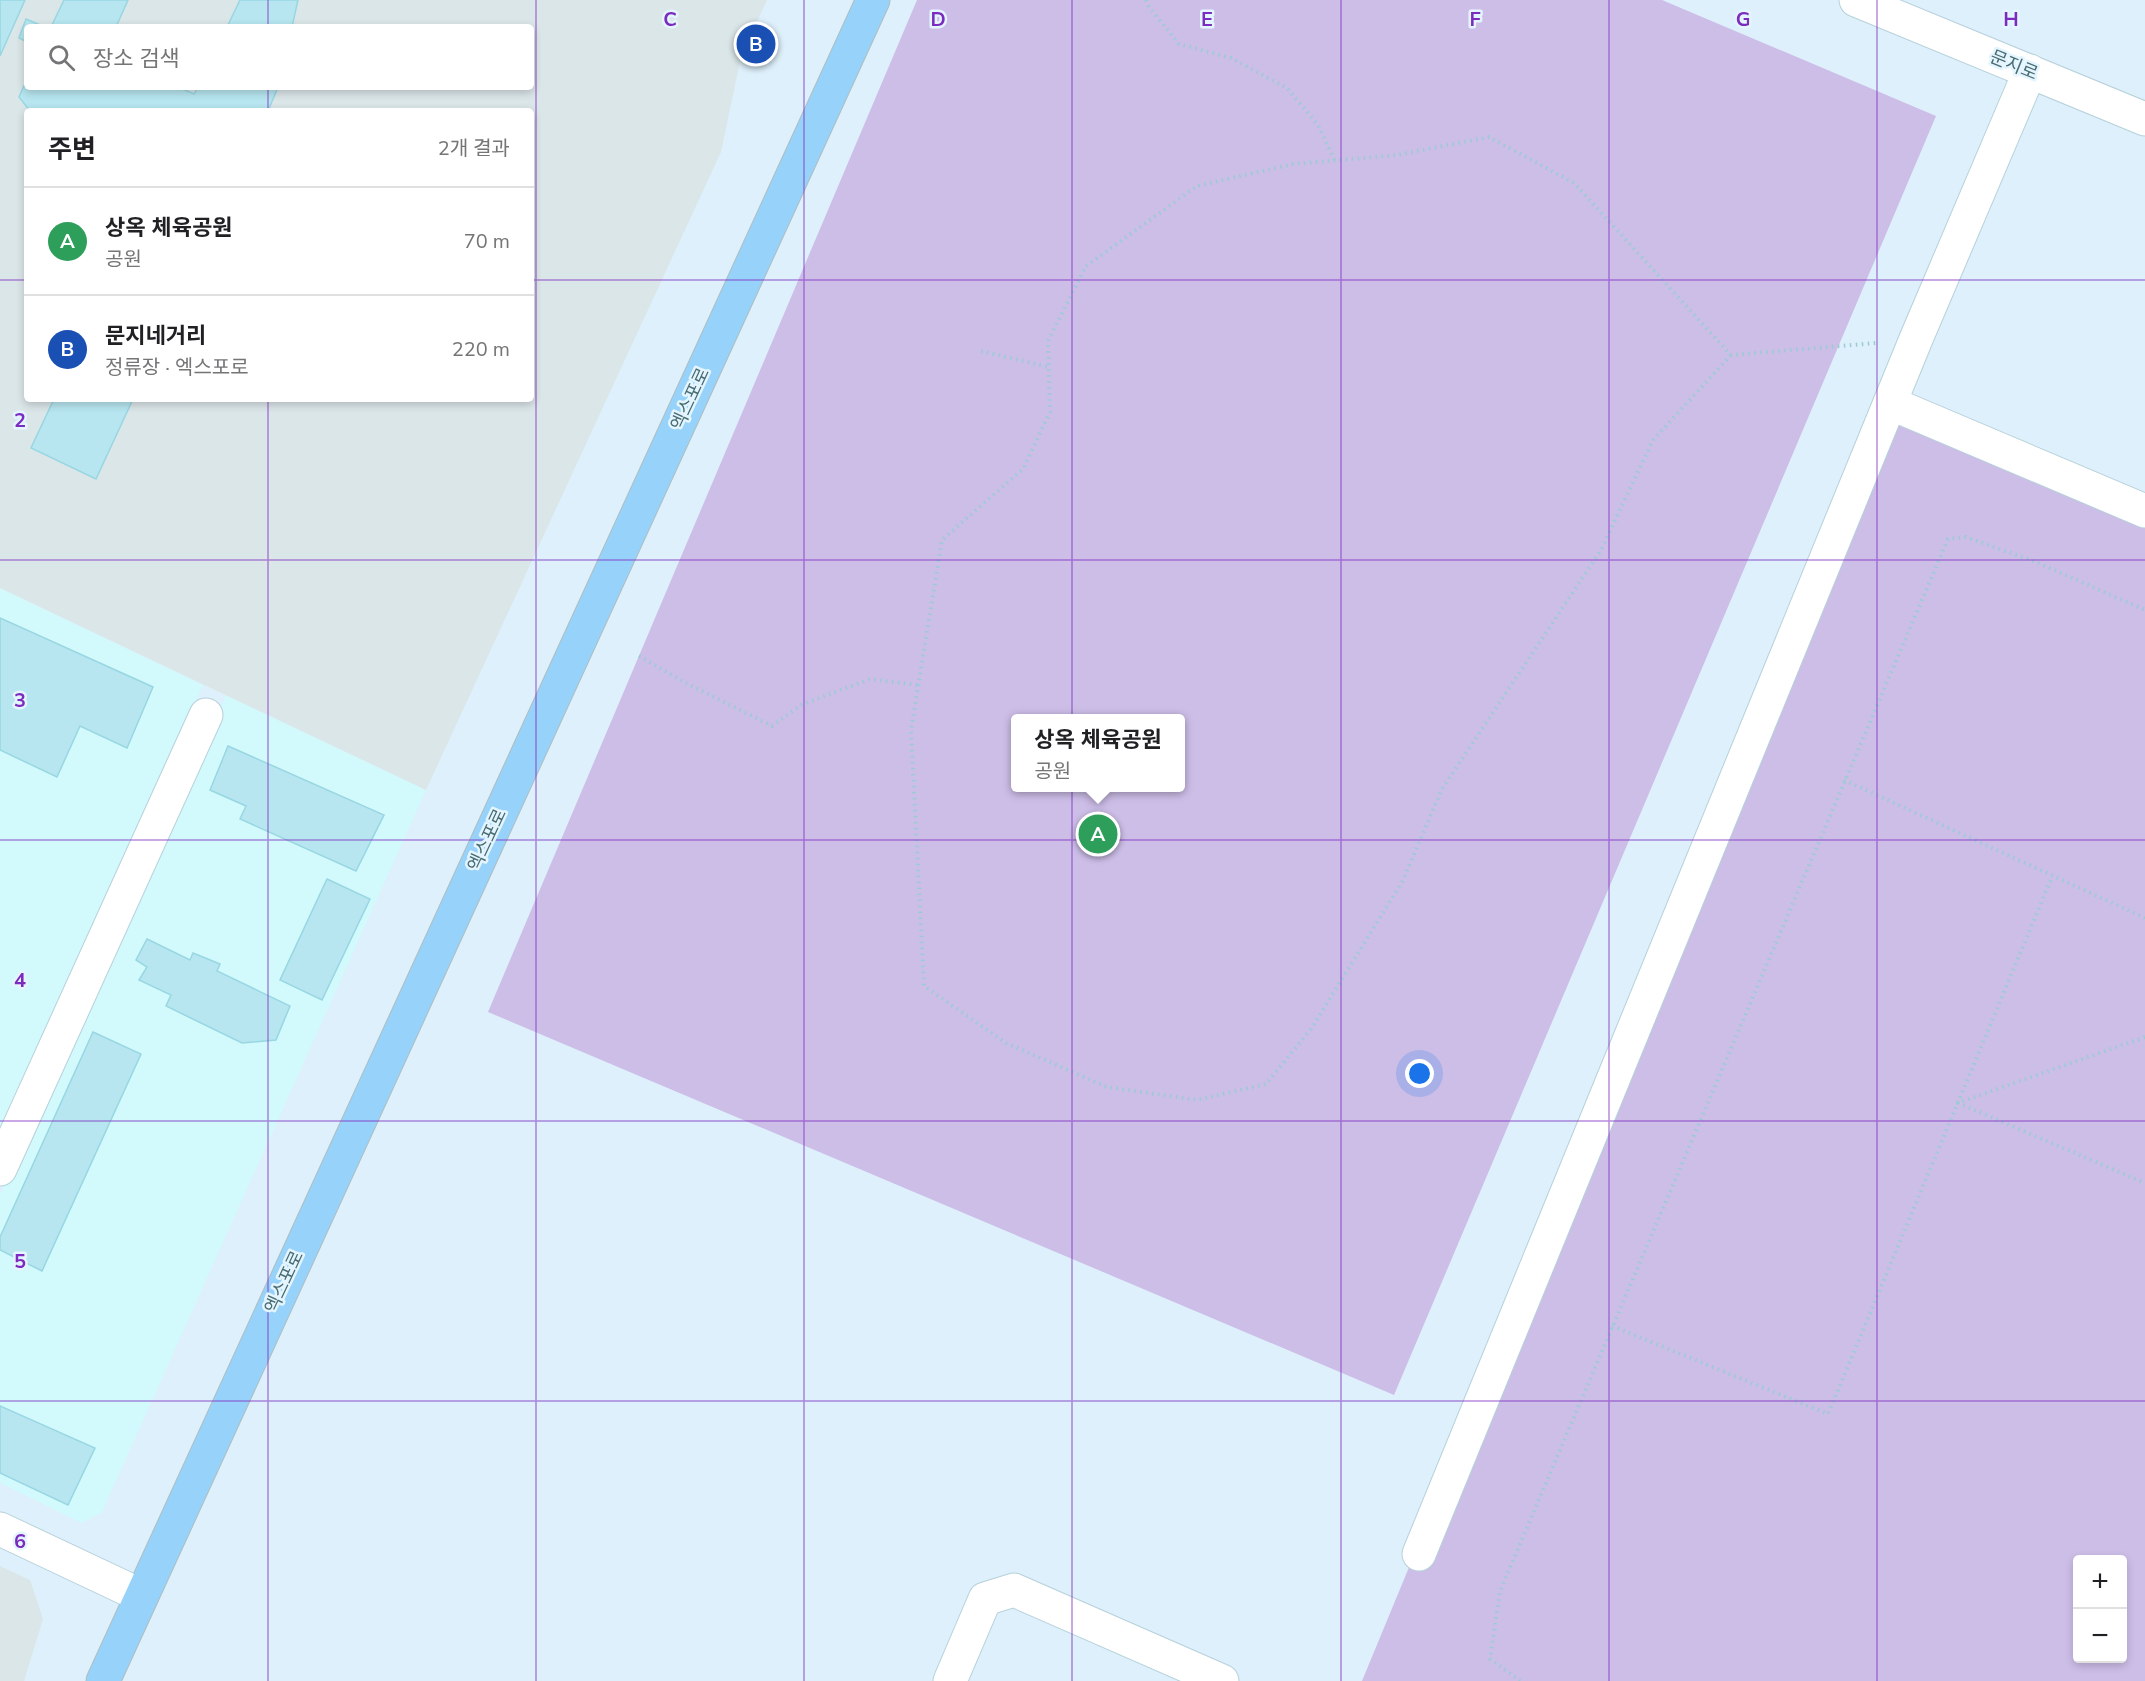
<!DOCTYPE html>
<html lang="ko">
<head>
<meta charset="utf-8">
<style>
	:root { --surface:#fff; --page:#f6f6f6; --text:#202124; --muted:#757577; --line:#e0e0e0; --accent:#111827 }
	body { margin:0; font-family:"Nunito Sans","Noto Sans KR",sans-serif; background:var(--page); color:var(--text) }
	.controls { position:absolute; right:18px; bottom:18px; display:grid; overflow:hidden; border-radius:6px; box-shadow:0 3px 9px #0003 }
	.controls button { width:54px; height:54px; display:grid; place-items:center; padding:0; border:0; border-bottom:2px solid var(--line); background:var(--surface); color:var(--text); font:30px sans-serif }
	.you { position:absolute; left:1420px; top:1074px; width:21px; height:21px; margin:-15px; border:4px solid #fff; border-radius:50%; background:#1a73e8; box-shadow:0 0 0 9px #1a73e833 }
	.badge { display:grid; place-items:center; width:39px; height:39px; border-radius:50%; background:var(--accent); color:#fff; font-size:20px; font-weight:700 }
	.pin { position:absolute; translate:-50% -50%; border:3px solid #fff; box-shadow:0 2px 6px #0006 }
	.popup { position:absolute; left:1011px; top:714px; width:174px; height:78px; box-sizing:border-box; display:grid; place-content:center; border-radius:6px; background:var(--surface); filter:drop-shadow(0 2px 4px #0005); font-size:20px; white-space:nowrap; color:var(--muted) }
	.popup b { font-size:22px; color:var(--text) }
	.popup::after { content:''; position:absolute; left:50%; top:100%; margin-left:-12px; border:12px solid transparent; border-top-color:var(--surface) }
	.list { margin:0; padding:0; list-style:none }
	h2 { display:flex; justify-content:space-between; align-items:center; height:78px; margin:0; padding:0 24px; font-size:26px }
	h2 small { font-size:20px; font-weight:400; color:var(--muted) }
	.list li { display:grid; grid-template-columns:39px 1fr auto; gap:18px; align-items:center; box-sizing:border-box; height:108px; padding:0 24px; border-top:2px solid var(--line) }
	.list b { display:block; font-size:22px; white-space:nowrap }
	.list p { margin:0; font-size:20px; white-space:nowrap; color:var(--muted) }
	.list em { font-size:20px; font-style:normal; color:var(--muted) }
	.icon { flex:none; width:33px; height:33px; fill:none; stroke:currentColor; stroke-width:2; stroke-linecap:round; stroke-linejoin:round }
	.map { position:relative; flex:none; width:2145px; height:1681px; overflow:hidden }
	.search { position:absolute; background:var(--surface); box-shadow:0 3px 9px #0003; left:24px; top:24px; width:510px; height:66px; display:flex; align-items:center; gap:15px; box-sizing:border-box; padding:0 21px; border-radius:6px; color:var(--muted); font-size:22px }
	.panel { position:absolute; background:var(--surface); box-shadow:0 3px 9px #0003; left:24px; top:108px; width:510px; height:294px; border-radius:6px }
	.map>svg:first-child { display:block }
	.commercial { fill:#d2f9fc }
	.industrial { fill:#dbe6e9; fill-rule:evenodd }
	.green { fill:#cdbee8; fill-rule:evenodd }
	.building { fill:#b7e6f0; stroke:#98d7e2; stroke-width:1.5 }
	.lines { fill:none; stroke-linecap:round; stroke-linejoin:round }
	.minor-casing { stroke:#b6d1da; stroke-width:35 }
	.major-casing { stroke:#aebec0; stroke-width:35 }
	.path { stroke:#9bcbd4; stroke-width:4; stroke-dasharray:1.5 4.5; stroke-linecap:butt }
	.minor { stroke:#fff; stroke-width:33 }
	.major { stroke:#97d2fa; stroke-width:33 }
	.grid { fill:none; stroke:#7b2cbf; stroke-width:1.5; stroke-opacity:0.55 }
	.labels { text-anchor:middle; stroke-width:5; stroke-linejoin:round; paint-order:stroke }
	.street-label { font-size:18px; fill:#476b70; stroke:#e4f5ff }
	.grid-label { font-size:20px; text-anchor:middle; font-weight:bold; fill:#7b2cbf; stroke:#e4f5ff; stroke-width:5; stroke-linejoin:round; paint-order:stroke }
</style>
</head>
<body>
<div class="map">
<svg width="2145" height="1681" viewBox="0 0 2145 1681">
	<rect width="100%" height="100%" fill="#def0fb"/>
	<g class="commercial">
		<polygon points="0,588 203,685 0,1138"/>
		<polygon points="226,695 426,790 102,1512 82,1523 0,1483 0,1195"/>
	</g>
	<g class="industrial">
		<path d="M 0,0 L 767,0 L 741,57 L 721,152 L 426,790 L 0,588 ZM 27,27 L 531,27 L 531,87 L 27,87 ZM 27,111 L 531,111 L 531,399 L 27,399 Z"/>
		<polygon points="0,1566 30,1580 43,1619 24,1681 0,1681"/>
	</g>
	<g class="green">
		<path d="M 917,0 L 1662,0 L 1936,116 L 1394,1395 L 488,1012 ZM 1180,718 L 1180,788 L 1016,788 L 1016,718 Z"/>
		<path d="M 1890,403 L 2145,511 L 2145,1681 L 1362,1681 ZM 2078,1560 L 2122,1560 L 2122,1658 L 2078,1658 Z"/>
	</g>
	<g class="building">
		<polygon points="0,0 25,0 0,56"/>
		<polygon points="64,0 128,0 116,27 51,27"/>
		<polygon points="240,0 298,0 292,27 227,27"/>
		<polygon points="26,19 45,27 27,27 27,42 19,38"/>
		<polygon points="27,79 27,87 178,87 194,94 198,87 278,87 268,111 30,111 19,97"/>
		<polygon points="54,399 133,399 96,479 31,448"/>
		<polygon points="0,618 153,687 127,748 80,726 57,777 0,750"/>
		<polygon points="228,746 384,815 356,871 240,819 246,806 210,790"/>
		<polygon points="327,879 370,899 322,1000 280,980"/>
		<polygon points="147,939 190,960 193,953 220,964 217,971 290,1006 276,1040 242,1043 166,1006 171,995 139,980 147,967 136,960"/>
		<polygon points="93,1032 141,1054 42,1271 0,1250 0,1237"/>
		<polygon points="0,1406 95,1448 68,1505 0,1473"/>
	</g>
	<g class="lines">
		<defs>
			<g id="minor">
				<polyline points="1856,0 2145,119"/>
				<polyline points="1890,403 2145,511"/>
				<polyline points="0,1169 206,715"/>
				<polyline points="0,1529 140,1595"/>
				<polyline points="1419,1554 1916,339 2030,71"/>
				<polyline points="950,1681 985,1599 1014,1590 1222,1681"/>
			</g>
			<polyline id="major" points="103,1681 873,0"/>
		</defs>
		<use href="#minor" class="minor-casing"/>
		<use href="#major" class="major-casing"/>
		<g class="path">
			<polyline points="1146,0 1149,7 1179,44 1231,58 1287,88 1318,125 1335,161"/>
			<polyline points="981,351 1048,367"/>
			<polyline points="1731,355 1653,440 1601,550 1442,789 1402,882 1311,1029 1266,1084 1197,1100 1107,1087 1006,1043 924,986 911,730 942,540 1023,469 1050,412 1048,341 1086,266 1197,186 1293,164 1397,155 1489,137 1574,183 1731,355 1876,343"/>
			<polyline points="639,656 686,683 772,726 801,705 870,679 918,685"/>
			<polyline points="1844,780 2145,918"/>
			<polyline points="2145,1037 1958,1103 2145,1183"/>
			<polyline points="1612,1326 1828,1414 2052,877"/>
			<polyline points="1520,1681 1490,1659 1500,1591 1948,539 1966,537 2036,562 2145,610"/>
		</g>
		<use href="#minor" class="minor"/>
		<use href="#major" class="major"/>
	</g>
	<path class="grid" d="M 268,0 L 268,27M 536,0 L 536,1681M 804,0 L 804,1681M 1072,0 L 1072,1681M 1341,0 L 1341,1681M 1609,0 L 1609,1681M 1877,0 L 1877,1681M 268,87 L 268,111M 0,280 L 27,280M 531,280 L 2145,280M 268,399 L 268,1681M 0,560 L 2145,560M 0,840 L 2145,840M 0,1121 L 2145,1121M 0,1401 L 2145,1401"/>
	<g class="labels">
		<g class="street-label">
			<text transform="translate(2014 65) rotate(22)" y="6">문지로</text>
			<text transform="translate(690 399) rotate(-65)" y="6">엑스포로</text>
			<text transform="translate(487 840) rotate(-65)" y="6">엑스포로</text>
			<text transform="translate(284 1282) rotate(-65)" y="6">엑스포로</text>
		</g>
	</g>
	<g class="grid-label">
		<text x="670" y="26">C</text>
		<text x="938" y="26">D</text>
		<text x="1207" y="26">E</text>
		<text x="1475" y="26">F</text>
		<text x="1743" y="26">G</text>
		<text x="2011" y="26">H</text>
		<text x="20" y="427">2</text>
		<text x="20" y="707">3</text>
		<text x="20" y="987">4</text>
		<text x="20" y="1268">5</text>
		<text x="20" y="1548">6</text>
	</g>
</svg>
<div class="controls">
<button>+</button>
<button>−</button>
</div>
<div class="you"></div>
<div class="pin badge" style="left:1098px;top:834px;background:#2e9e5b">A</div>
<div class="popup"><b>상옥 체육공원</b>공원</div>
<div class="pin badge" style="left:756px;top:44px;background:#1a4fb4">B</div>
<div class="search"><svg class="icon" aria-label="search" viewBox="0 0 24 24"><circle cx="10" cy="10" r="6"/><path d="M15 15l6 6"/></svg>장소 검색</div>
<section class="panel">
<h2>주변<small>2개 결과</small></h2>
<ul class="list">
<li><span class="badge" style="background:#2e9e5b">A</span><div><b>상옥 체육공원</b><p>공원</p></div><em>70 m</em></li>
<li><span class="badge" style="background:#1a4fb4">B</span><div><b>문지네거리</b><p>정류장 · 엑스포로</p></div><em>220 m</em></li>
</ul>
</section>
</div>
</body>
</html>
